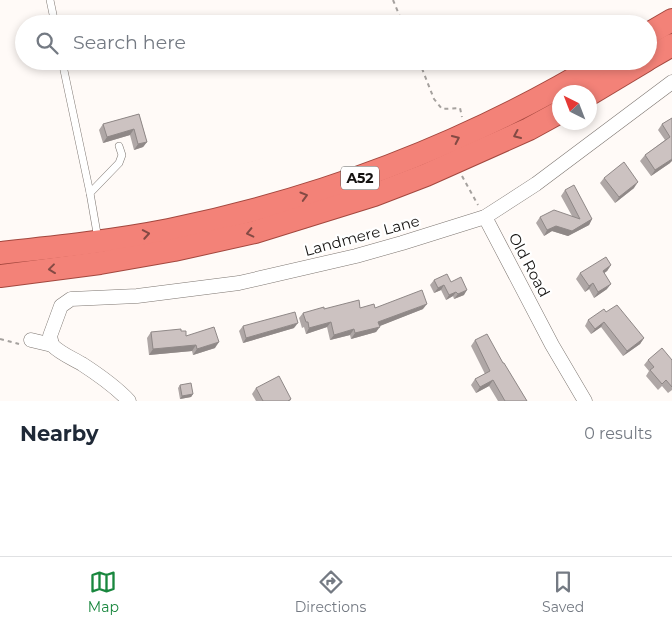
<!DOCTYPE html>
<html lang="en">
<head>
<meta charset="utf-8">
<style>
	:root { --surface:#fff; --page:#f2f2f3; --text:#1f2937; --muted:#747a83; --line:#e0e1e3; --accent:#19873e }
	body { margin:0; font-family:Montserrat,sans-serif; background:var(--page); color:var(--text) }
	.compass { position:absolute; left:552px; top:85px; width:45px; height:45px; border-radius:50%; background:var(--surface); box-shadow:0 2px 8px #0003; rotate:318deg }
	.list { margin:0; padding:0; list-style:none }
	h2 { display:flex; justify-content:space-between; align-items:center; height:65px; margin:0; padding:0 20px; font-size:21px }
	h2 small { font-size:16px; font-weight:400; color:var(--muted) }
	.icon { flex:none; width:28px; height:28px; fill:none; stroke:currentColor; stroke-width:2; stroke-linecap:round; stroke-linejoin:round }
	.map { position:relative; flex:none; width:672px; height:401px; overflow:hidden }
	.search { position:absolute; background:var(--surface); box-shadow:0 2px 8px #0003; left:15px; right:15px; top:15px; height:55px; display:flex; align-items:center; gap:12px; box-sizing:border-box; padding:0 18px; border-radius:28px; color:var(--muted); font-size:19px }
	.sheet { height:155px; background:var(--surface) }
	nav { display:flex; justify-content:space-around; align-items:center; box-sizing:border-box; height:70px; border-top:1px solid var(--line); background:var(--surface); font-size:14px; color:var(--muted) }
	nav a { display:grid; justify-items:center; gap:2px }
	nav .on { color:var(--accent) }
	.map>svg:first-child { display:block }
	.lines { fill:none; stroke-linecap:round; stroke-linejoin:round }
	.service-casing { stroke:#7d7671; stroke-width:8 }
	.minor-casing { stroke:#7d7671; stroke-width:15 }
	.trunk-casing { stroke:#a3473e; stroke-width:24 }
	.path { stroke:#a5a19e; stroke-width:2; stroke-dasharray:4 4; stroke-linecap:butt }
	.service { stroke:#fff; stroke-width:7 }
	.minor { stroke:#fff; stroke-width:14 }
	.trunk { stroke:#f38278; stroke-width:22 }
	.wall { fill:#afa7a6 }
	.shaded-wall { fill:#8f8887 }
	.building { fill:#ccc2c1; stroke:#8f8887 }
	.oneway { stroke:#844a44 }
	.labels { text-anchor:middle; stroke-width:4.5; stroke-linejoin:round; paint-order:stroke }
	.shield { fill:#fff; stroke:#5b5a58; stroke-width:1 }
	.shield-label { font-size:14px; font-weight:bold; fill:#151311 }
	.street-label { font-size:15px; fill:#151311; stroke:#fff }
</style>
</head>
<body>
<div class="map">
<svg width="672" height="401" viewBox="0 0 672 401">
	<rect width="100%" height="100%" fill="#fffaf7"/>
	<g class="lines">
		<defs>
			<g id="service">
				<polyline points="50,0 55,24"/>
				<polyline points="62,61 90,193"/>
				<polyline points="98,239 90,193 119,163 122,155 119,146"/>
			</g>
			<g id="minor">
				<polyline points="485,217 552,345 585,401"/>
				<polyline points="31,340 52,345 50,336 61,306 71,299 137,296 239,283 356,256 402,243 485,217 536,184 672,82"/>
				<path d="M 52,345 C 61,354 72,358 82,364 C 99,375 115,386 129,401"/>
			</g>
			<g id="trunk">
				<polyline points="648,34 672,20"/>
				<polyline points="648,59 672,45"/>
				<polyline points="590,94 645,61"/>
				<path d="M 0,253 C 56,247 113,241 169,230 C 325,198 467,144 604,61"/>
				<polyline points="0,276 100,263 174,250 255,232 374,195 426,175 529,129 560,112"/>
			</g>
		</defs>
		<use href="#service" class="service-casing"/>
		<use href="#minor" class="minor-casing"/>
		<use href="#trunk" class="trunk-casing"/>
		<g class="path">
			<polyline points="393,0 403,24"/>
			<polyline points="419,61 434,99 442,109 460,108 462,117"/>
			<polyline points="462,176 478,205"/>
			<polyline points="0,339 19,344"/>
		</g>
		<use href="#service" class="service"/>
		<use href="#minor" class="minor"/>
		<use href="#trunk" class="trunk"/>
	</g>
	<g class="wall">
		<polygon points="139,114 147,142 143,147 134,150 130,135 103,143 99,130 103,124"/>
		<polygon points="672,118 670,163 651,176 640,161 645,155 665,140 658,130 662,124"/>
		<polygon points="604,178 634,188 615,203 600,183"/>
		<polygon points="565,190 592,219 589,225 568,236 552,231 544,236 536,223 540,217 572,216 561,196"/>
		<polygon points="611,265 607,271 604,273 607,289 594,298 589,289 585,292 576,279 580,273"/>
		<polygon points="434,280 451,282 464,295 454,299 453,296 446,300 441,290 434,293 430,285"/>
		<polygon points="360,308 423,309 379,326 376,332 351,339 350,335 330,340 327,327 306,334 304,327 302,328 299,318 303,313 324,309"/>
		<polygon points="606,312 644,338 640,344 623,356 601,327 591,334 585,326 588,320"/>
		<polygon points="243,326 294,328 243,343 239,331"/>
		<polygon points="181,331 186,336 215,348 193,355 192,351 149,355 147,338 151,332"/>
		<polygon points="475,340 503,363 527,401 498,401 489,386 476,393 471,385 475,379 485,374 471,346"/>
		<polygon points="648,360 672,360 672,390 668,393 662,386 658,390 646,376 649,371 644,365"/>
		<polygon points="180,385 193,394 191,397 180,399 178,388"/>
		<polygon points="256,388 291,399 290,401 256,401 252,394"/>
	</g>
	<g class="shaded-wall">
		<polygon points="134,129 130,135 103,143 107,137"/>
		<polygon points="147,142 143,147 134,150 138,144"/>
		<polygon points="672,159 672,161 670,163 651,176 655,170"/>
		<polygon points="638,182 634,188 615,203 619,197"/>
		<polygon points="592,219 589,225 568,236 552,231 544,236 547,230 556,226"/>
		<polygon points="611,265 607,271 599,277 603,271"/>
		<polygon points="593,283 589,289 585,292 589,286"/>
		<polygon points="611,284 607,289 594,298 598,292"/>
		<polygon points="444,285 441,290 434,293 438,288"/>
		<polygon points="467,290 464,295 454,299 458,294"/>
		<polygon points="456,292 453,296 446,300 449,295"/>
		<polygon points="427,304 423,309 375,328 378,322"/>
		<polygon points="331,322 327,327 306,334 309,328"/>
		<polygon points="604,322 601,327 591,334 595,329"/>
		<polygon points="298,323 294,328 243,343 246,338"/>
		<polygon points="380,327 376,332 351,339 355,333"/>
		<polygon points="354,329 350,335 330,340 334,335"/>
		<polygon points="644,338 640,344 623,356 627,351"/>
		<polygon points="219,342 215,348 193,355 197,349"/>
		<polygon points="196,345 192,351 149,355 153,349"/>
		<polygon points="493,380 489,386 476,393 480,387"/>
		<polygon points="193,394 191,397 180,399 182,396"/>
	</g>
	<g class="building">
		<polygon points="139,114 147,142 138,144 134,129 107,137 103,124"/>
		<polygon points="672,118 672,159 655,170 645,155 670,137 662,124"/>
		<polygon points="624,162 638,182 619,197 604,178"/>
		<polygon points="574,185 592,219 572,231 556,226 547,230 540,217 554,210 580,219 565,190"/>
		<polygon points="606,257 611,265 603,271 611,284 598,292 593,283 589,286 580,273"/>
		<polygon points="447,274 451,282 461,277 467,290 458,294 456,292 449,295 444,285 438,288 434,280"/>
		<polygon points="422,290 427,304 378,322 380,327 355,333 354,329 334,335 331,322 309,328 308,322 306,322 303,313 324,307 324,309 359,300 360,308 374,304 375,308"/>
		<polygon points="617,305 644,338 627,351 604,322 595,329 588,320 604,309 606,312"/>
		<polygon points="295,312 298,323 246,338 243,326"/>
		<polygon points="214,327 219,342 197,349 196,345 153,349 151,332 181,329 181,331 186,331 186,336"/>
		<polygon points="487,334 503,363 504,363 527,401 505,401 493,380 480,387 475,379 490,371 475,340"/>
		<polygon points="662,348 672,360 672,387 666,380 662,384 650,370 654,367 648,360"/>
		<polygon points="279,376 291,399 288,401 263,401 256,388"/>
		<polygon points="191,383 193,394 182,396 180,385"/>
	</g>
	<defs><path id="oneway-chevron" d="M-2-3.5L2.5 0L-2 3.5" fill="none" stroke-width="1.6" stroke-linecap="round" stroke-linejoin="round" transform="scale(1.25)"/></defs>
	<g class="oneway">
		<use href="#oneway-chevron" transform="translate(517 135) rotate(156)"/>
		<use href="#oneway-chevron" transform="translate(456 139) rotate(-25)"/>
		<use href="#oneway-chevron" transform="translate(304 196) rotate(-16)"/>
		<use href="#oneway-chevron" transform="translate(250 233) rotate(167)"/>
		<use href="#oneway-chevron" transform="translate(146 234) rotate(-10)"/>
		<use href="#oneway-chevron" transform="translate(52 269) rotate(173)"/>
	</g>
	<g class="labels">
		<rect class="shield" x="341" y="166.5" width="38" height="23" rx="4"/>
		<g class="shield-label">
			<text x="360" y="183">A52</text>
		</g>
		<g class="street-label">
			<text transform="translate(362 236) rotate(-15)" y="5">Landmere Lane</text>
			<text transform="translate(529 265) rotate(62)" y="5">Old Road</text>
		</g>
	</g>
</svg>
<svg class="compass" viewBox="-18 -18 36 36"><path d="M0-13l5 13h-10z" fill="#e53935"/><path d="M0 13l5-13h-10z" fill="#747a83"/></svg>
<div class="search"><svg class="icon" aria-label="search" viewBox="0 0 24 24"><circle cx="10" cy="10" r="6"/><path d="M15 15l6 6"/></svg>Search here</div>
</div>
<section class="sheet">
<h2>Nearby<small>0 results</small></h2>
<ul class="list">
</ul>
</section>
<nav>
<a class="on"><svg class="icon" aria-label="map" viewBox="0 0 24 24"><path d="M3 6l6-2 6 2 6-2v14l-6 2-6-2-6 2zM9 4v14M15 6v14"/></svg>Map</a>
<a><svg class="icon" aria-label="directions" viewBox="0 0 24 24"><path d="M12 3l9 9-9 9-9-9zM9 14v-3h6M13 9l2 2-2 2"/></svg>Directions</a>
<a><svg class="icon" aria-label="saved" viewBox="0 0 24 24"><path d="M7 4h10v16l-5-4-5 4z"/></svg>Saved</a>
</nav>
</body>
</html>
